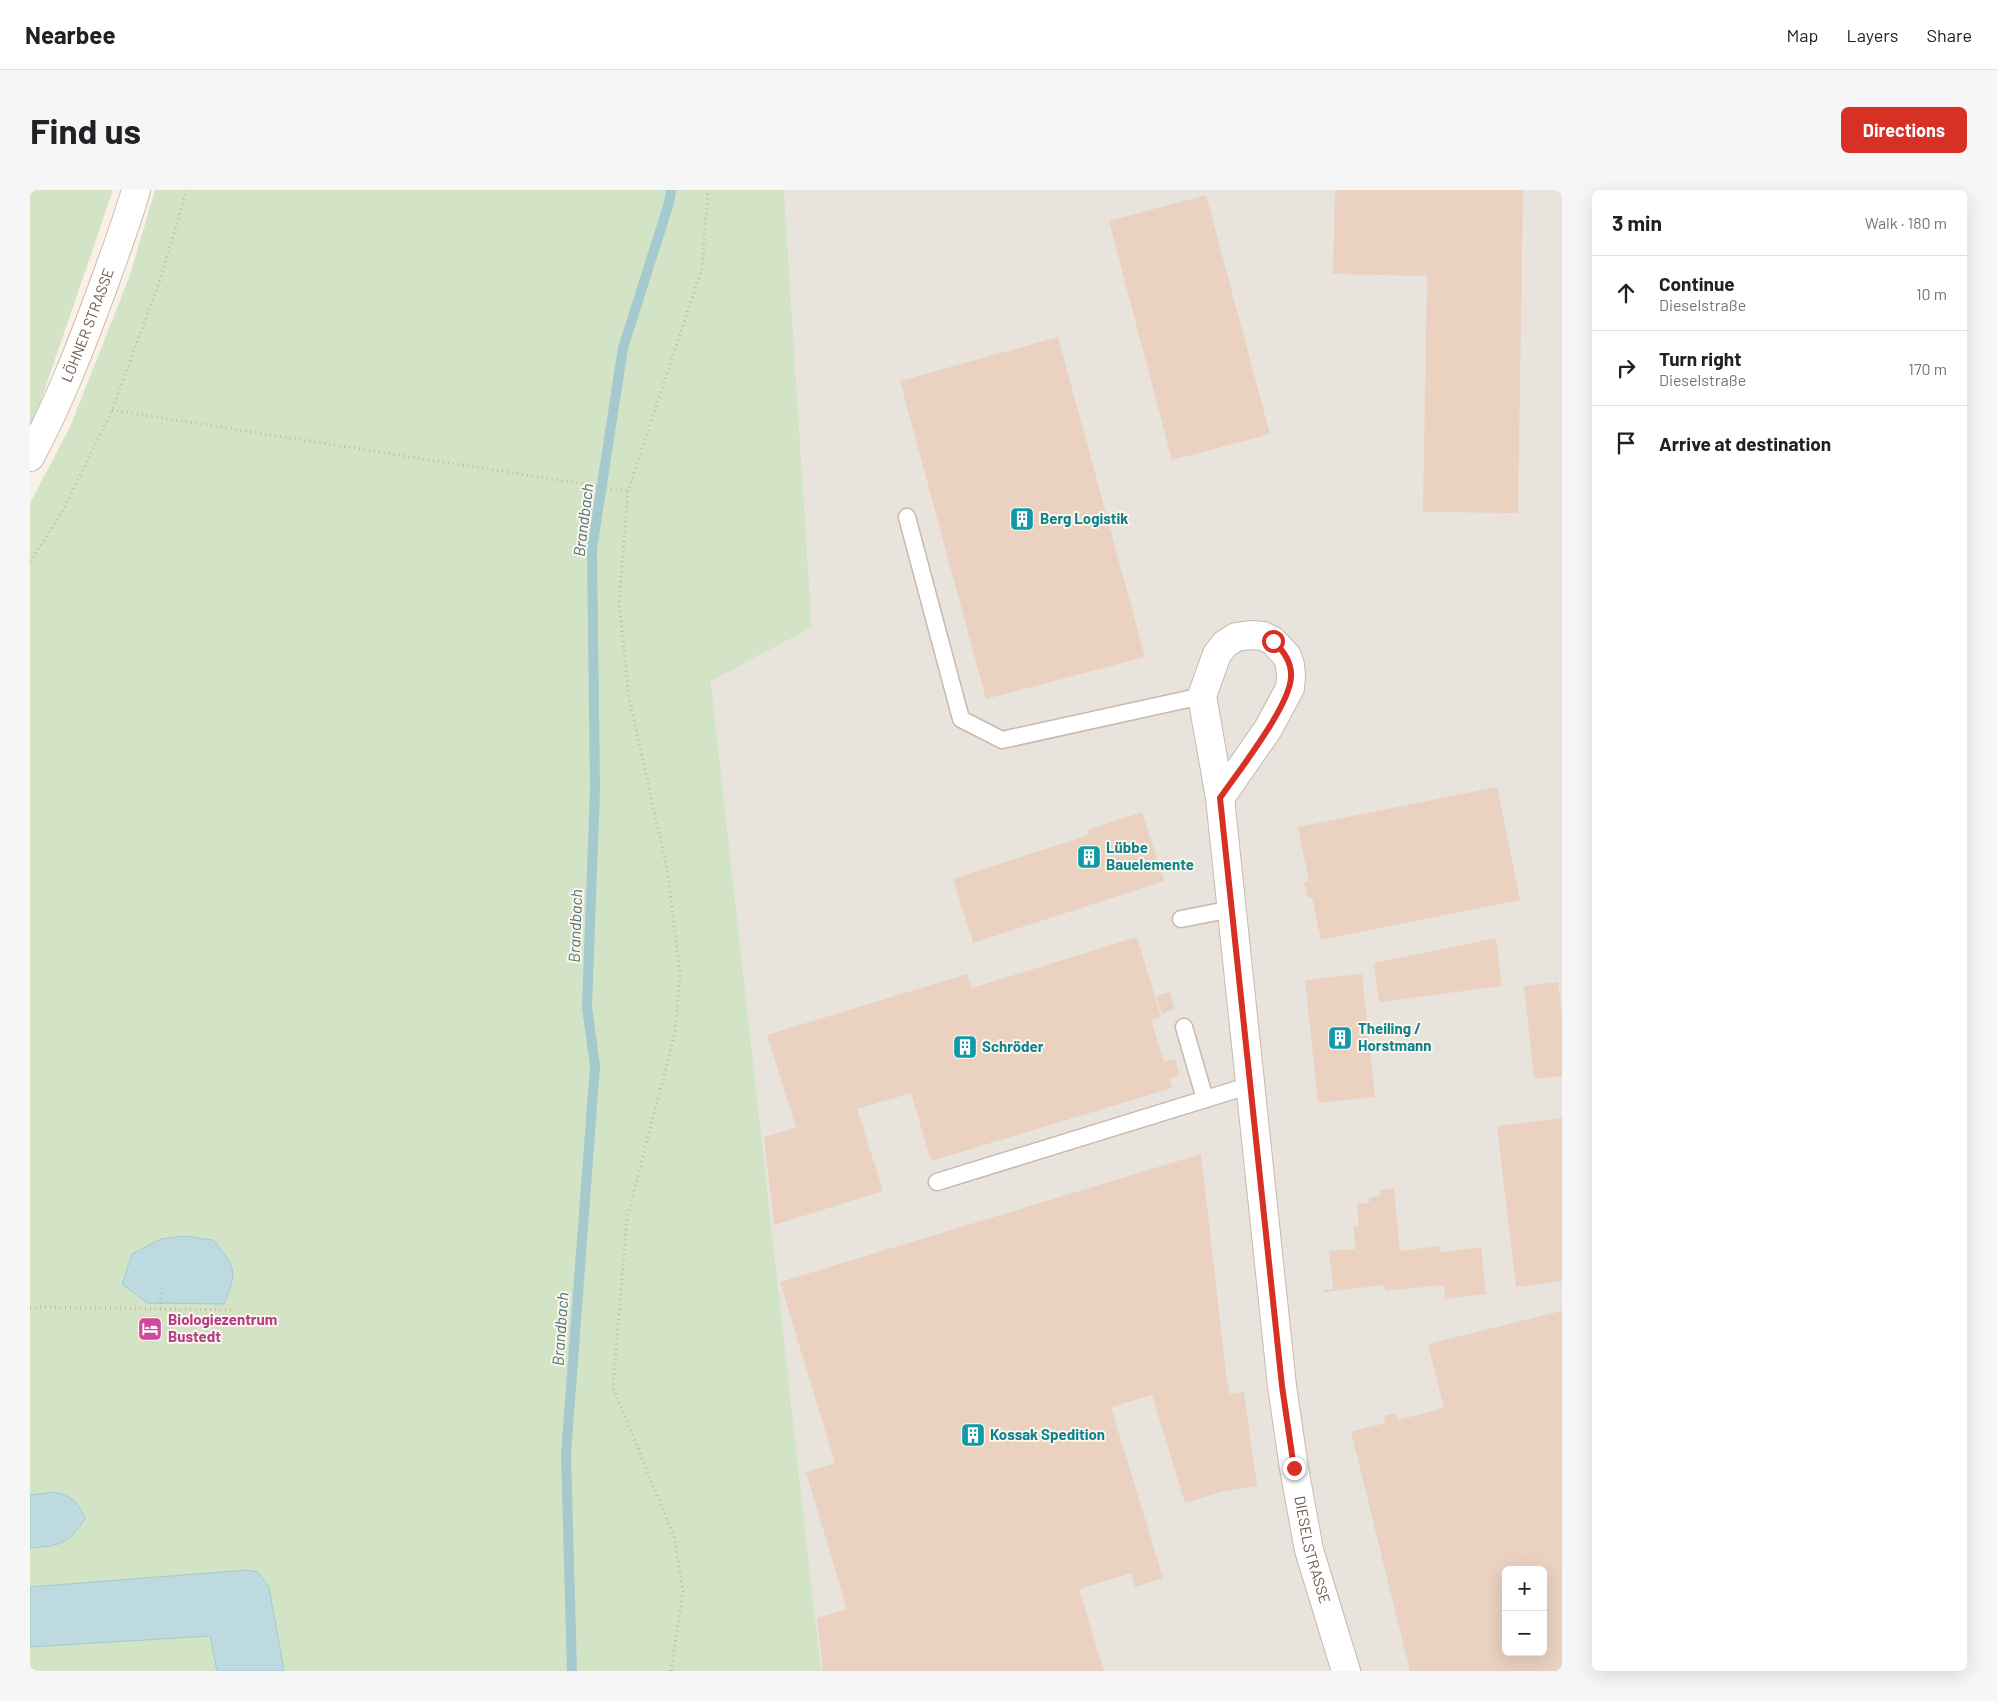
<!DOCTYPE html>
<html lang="en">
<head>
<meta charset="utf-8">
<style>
	:root { --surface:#fff; --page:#f6f6f6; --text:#202124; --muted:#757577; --line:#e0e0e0; --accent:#d93025 }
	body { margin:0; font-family:Barlow,sans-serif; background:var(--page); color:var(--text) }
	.controls { position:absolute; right:15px; bottom:15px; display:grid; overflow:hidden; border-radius:8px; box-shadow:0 5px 20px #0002 }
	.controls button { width:45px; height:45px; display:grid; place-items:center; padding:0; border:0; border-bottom:1px solid var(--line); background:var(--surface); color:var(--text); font:25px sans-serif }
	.stop { position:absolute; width:15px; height:15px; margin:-11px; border:4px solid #d93025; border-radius:50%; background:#fff }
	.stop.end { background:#d93025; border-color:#fff; box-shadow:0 1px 5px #0008 }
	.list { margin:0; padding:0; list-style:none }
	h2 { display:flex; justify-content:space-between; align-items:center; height:65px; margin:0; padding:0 20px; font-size:21px }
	h2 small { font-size:16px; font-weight:400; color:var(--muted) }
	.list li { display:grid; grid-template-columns:32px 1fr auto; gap:15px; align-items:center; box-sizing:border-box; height:75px; padding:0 20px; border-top:1px solid var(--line) }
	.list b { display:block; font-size:19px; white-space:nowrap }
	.list p { margin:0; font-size:16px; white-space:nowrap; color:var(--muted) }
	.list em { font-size:16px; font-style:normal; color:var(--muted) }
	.icon { flex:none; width:28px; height:28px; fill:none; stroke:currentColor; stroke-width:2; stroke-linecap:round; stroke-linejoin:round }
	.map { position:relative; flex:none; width:1532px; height:1481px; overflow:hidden; border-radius:8px }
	header { display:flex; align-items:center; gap:30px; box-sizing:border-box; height:70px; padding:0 25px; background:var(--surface); border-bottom:1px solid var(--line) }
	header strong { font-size:24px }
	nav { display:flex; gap:28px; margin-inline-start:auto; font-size:18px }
	.intro { display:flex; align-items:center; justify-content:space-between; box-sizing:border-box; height:120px; padding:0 30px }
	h1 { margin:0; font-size:35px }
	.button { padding:12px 22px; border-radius:8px; background:var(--accent); color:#fff; font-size:18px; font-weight:700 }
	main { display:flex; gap:30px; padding:0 30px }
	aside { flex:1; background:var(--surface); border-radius:8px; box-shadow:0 5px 20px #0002 }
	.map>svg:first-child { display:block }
	.industrial { fill:#e9e3de; fill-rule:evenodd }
	.green { fill:#d2e4c5 }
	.water { fill:#bcdadf; stroke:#a4c9cf }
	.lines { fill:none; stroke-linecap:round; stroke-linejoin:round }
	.stream { stroke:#a4c9cf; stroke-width:10 }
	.building { fill:#ead1c0; fill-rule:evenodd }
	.lane-casing { stroke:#c8b9ad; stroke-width:19 }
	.street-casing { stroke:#c8b9ad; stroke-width:30 }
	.secondary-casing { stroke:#cdbbad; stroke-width:30 }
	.path { stroke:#ceb4a4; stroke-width:3; stroke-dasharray:1 4; stroke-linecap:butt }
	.lane { stroke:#fff; stroke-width:16 }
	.street { stroke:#fff; stroke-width:28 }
	.secondary { stroke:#fff; stroke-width:28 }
	.route { stroke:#d93025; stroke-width:6 }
	.labels { text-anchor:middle; stroke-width:4; stroke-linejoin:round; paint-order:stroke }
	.street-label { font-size:15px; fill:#6d594e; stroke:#fcf5ea }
	.culture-label { font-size:15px; font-weight:bold; fill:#0d838f; stroke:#fcf5ea; text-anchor:start }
	.hotel-label { font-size:15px; font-weight:bold; fill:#b23c85; stroke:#fcf5ea; text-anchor:start }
	.water-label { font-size:16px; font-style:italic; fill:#4b757e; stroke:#fcf5ea }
</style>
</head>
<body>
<header>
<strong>Nearbee</strong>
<nav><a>Map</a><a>Layers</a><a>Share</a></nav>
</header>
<div class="intro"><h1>Find us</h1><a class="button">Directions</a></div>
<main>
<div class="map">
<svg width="1532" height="1481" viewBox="0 0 1532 1481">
	<rect width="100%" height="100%" fill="#f9f1e5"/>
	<path class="industrial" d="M 754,0 L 1532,0 L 1532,1481 L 791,1481 L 681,490 L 782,436 ZM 1476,1380 L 1513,1380 L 1513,1462 L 1476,1462 Z"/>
	<g class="green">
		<polygon points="0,0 83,0 6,225 0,235"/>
		<path d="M 125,0 L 754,0 L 782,437 L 681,491 L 791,1481 L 254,1481 L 239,1397 L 227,1382 L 217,1380 L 0,1397 L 0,1358 C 21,1356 31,1356 47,1341 L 23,1302 L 0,1305 L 0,313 L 40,237 L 100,85 Z"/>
		<polygon points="180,1446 187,1481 0,1481 0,1457"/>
	</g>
	<g class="water">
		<path d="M 154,1046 L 183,1050 C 206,1078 208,1080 194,1114 L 117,1113 L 92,1094 L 102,1064 L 131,1049 Z"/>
		<path d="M 23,1302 C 42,1306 47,1311 55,1328 C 40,1354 29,1356 0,1358 L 0,1305 Z"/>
		<polygon points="217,1380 228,1382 239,1397 254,1481 187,1481 180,1446 0,1457 0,1397"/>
	</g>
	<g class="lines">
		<polyline class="stream" points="542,1481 536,1264 565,876 557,817 565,599 562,359 593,158 639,13 641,0"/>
	</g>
	<g class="building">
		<polygon points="1305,0 1493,0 1488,323 1393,322 1397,86 1303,84"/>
		<polygon points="1176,5 1240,244 1142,270 1079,31"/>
		<polygon points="1028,147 1115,467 956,509 870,191"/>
		<polygon points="1467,597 1490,710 1291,750 1282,707 1278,708 1274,692 1279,691 1268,637"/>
		<polygon points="1112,622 1134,691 943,753 923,689 1059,645 1057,640"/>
		<polygon points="1107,747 1131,827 1121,830 1134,872 1145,869 1149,885 1139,888 1142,898 901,971 881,903 827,919 853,1001 744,1035 734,947 766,938 737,845 937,784 942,798"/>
		<polygon points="1466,748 1472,796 1349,812 1344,773"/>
		<polygon points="1332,784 1345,907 1288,913 1275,790"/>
		<polygon points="1528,792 1532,825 1532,886 1504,889 1494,796"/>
		<polygon points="1140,802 1145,819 1132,824 1126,806"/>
		<polygon points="1532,928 1532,1091 1486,1097 1467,936"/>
		<polygon points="1171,964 1196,1183 1200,1204 1214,1202 1227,1296 1194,1301 1155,1313 1122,1205 1081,1217 1133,1388 1105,1397 1101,1383 1049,1399 1074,1481 793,1481 787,1428 817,1419 776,1282 805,1273 750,1092"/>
		<polygon points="1364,998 1370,1061 1410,1056 1411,1062 1451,1057 1456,1104 1415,1109 1414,1095 1355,1101 1355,1095 1294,1102 1294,1100 1303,1099 1299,1061 1326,1059 1323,1036 1329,1036 1327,1014 1339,1013 1339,1007 1350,1006 1350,1000"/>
		<path d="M 1532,1121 L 1532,1481 L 1380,1481 L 1321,1242 L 1355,1233 L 1354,1226 L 1366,1223 L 1368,1230 L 1414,1218 L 1398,1154 ZM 1476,1380 L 1513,1380 L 1513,1462 L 1476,1462 Z"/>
	</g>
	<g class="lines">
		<defs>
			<g id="lane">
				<polyline points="877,327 931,529 972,550 1172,506"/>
				<polyline points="1151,729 1202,719"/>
				<polyline points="1154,837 1175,909"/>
				<polyline points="907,992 1221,895"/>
			</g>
			<g id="street">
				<path id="s1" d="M 1190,608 L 1172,506 L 1187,464 L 1195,454 L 1206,447 L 1220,445 L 1233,446 L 1243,451 L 1257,466 L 1260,475 L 1261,486 L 1260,498 L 1238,539 L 1190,608 L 1252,1196 L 1264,1278 L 1279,1360 L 1316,1481"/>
			</g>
			<g id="secondary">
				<path id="s2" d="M 0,267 C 30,211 52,154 74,94 C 85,63 97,32 106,0"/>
			</g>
		</defs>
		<use href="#lane" class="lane-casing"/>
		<use href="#street" class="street-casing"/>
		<use href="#secondary" class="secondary-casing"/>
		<g class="path">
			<polyline points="82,220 598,301"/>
			<polyline points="0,372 34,319 82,220 130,90 157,0"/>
			<polyline points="0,1117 205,1120"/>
			<polyline points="130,1119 131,1100"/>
			<polyline points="641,1481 653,1401 644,1347 583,1197 597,1028 645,843 650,784 637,679 599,508 589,411 598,301 672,78 678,0"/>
		</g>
		<use href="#lane" class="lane"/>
		<use href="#street" class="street"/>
		<use href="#secondary" class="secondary"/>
	</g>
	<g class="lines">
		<path class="route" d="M 1243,451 C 1254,461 1262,472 1261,487 C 1260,516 1208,582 1190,608 L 1252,1196 L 1264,1278"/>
	</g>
	<defs>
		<symbol id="building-square" viewBox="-11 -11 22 22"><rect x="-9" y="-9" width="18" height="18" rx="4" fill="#0f9aa8" stroke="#fcf5ea"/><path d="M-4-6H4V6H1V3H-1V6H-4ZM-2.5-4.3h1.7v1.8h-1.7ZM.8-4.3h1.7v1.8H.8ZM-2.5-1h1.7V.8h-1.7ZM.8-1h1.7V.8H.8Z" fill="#fff"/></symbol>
		<symbol id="hotel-square" viewBox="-11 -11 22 22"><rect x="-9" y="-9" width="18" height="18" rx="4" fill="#d1479c" stroke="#fcf5ea"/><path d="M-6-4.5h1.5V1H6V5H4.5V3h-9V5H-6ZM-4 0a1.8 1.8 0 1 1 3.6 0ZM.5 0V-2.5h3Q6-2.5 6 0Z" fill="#fff"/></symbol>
	</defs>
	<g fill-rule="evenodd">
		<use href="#building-square" x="978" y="315" width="28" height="28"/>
		<use href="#building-square" x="1045" y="653" width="28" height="28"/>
		<use href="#building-square" x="1296" y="834" width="28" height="28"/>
		<use href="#building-square" x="921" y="843" width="28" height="28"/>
		<use href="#hotel-square" x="106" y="1125" width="28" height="28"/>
		<use href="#building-square" x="929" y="1231" width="28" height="28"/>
	</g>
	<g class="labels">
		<g class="street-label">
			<text dy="5" stroke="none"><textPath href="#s2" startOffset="144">LÖHNER STRASSE</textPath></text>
			<text dy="5" stroke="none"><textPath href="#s1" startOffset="1154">DIESELSTRASSE</textPath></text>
		</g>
		<g class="culture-label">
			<text x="1010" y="334">Berg Logistik</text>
			<text x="1076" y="663">Lübbe<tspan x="1076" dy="17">Bauelemente</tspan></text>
			<text x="1328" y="844">Theiling /<tspan x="1328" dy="17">Horstmann</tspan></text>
			<text x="952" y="862">Schröder</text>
			<text x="960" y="1250">Kossak Spedition</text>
		</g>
		<g class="hotel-label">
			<text x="138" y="1135">Biologiezentrum<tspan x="138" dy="17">Bustedt</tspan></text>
		</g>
		<g class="water-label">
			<text transform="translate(553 330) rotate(-83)" y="6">Brandbach</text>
			<text transform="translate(545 736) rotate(-88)" y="6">Brandbach</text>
			<text transform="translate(530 1139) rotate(-86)" y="6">Brandbach</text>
		</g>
	</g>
</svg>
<div class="controls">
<button>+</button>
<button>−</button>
</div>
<div class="stop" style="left:1243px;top:451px"></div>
<div class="stop end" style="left:1264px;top:1278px"></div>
</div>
<aside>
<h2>3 min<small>Walk · 180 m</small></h2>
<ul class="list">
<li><svg class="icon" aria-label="ahead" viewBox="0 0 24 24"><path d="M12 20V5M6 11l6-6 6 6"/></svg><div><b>Continue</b><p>Dieselstraße</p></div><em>10 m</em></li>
<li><svg class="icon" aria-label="right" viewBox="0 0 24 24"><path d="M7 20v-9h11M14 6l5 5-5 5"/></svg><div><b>Turn right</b><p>Dieselstraße</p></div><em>170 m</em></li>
<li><svg class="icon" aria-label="arrive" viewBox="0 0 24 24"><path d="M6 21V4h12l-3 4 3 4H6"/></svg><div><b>Arrive at destination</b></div></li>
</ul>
</aside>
</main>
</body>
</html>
